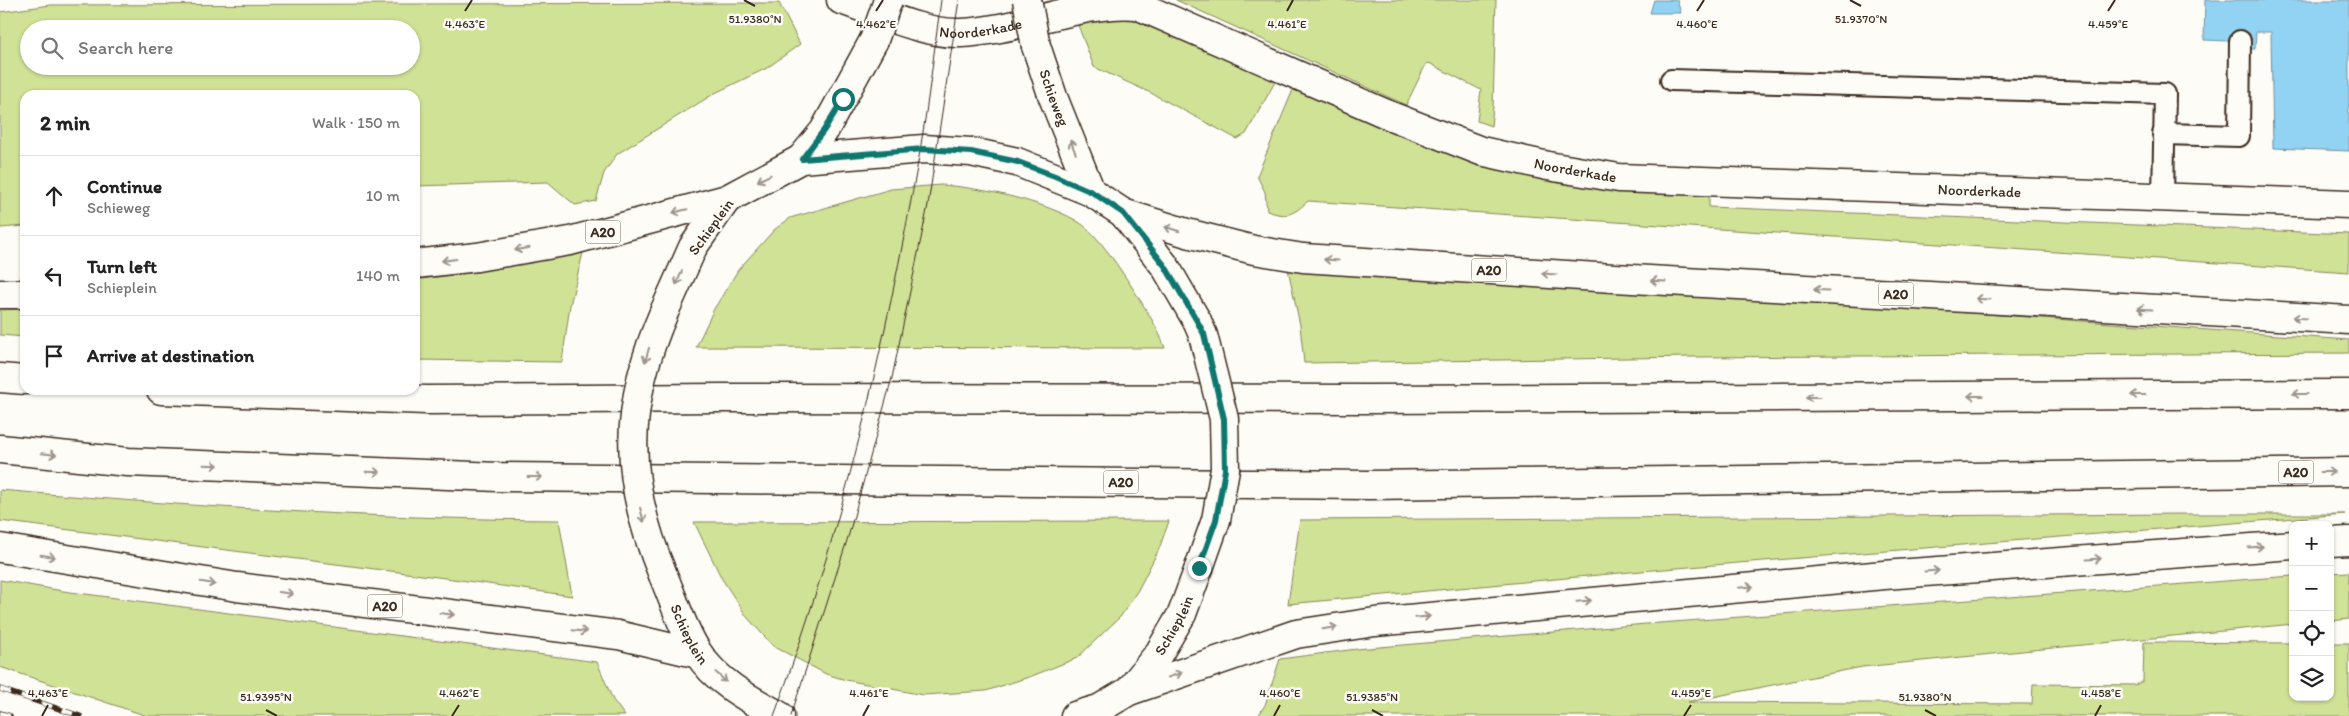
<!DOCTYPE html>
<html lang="en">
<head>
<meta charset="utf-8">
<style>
	:root { --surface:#fff; --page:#f2f2f2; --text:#222; --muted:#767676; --line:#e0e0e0 }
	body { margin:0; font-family:Itim,sans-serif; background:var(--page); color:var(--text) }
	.controls { position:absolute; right:15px; bottom:15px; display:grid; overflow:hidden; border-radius:10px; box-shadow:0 1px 4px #0004 }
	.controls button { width:45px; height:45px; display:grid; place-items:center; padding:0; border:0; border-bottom:1px solid var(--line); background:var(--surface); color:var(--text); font:25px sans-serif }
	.stop { position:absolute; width:15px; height:15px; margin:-11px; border:4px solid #0f766e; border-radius:50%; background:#fff }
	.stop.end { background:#0f766e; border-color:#fff; box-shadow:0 1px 5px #0008 }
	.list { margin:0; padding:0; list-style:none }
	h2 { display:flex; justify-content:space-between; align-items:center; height:65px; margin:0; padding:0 20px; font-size:21px }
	h2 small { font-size:16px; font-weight:400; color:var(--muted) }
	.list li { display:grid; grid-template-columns:32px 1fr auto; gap:15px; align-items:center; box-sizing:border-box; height:80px; padding:0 20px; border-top:1px solid var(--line) }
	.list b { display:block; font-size:19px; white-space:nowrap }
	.list p { margin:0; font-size:16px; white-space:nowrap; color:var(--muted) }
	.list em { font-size:16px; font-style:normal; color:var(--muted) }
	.icon { flex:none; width:28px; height:28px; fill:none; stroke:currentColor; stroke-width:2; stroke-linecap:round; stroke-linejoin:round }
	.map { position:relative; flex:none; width:2349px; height:716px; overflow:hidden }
	.search { position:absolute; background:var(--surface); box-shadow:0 1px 4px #0004; left:20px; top:20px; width:400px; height:55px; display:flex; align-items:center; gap:12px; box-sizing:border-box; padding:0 18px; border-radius:28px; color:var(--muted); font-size:19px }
	.panel { position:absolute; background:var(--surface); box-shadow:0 1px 4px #0004; left:20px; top:90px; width:400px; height:305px; border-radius:15px }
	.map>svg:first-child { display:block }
	.green { fill:#d0e296; stroke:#86865a; fill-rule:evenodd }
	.water { fill:#92d3f3; stroke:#6f8f9e }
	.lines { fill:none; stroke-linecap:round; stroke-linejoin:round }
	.service-casing { stroke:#3b2a1e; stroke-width:24 }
	.minor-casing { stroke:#3b2a1e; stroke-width:31 }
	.secondary-casing { stroke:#3b2a1e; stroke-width:31 }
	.primary-casing { stroke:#3b2a1e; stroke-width:31 }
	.motorway-casing { stroke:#3b2a1e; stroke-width:31 }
	.service { stroke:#fdfcf7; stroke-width:20 }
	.minor { stroke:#fdfcf7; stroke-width:28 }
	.secondary { stroke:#fdfcf7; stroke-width:28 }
	.primary { stroke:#fdfcf7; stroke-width:28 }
	.motorway { stroke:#fdfcf7; stroke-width:28 }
	.tram { stroke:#3b2a1e; stroke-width:1 }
	.rail-casing { stroke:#3b2a1e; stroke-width:5.5 }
	.rail { stroke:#fdfcf7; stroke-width:4; stroke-dasharray:11; stroke-linecap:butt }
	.secondary-bridge-casing { stroke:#3b2a1e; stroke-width:31; stroke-linecap:butt }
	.primary-bridge-casing { stroke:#3b2a1e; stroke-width:31; stroke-linecap:butt }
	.secondary-bridge { stroke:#fdfcf7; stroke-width:28 }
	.primary-bridge { stroke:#fdfcf7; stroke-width:28 }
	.oneway { stroke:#9c938a }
	.route { stroke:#0f766e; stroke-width:6 }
	.ticks { fill:none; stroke:#3b2a1e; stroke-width:2 }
	.labels { text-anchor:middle; stroke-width:5; stroke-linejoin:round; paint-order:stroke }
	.shield { fill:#fdfcf7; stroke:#75695f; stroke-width:1 }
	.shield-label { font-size:14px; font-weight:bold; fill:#3b2a1e }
	.street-label { font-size:15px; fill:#3b2a1e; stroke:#fdfcf7 }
	.ticks-label { font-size:12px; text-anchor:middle; fill:#3b2a1e; stroke:#fdfcf7; stroke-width:5; stroke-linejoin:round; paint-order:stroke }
</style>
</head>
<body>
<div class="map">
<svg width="2349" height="716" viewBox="0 0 2349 716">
	<rect width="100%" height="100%" fill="#fdfcf7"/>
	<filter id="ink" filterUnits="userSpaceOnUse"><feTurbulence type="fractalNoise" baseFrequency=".02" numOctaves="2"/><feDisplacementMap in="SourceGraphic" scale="10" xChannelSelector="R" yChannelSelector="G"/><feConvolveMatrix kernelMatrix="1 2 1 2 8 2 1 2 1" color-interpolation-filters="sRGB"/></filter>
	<g filter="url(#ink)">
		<g class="green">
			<polygon points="1176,0 1496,0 1493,107 1491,126 1477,121 1481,90 1429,63 1426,64 1406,105"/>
			<path d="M 779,3 L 800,44 L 767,68 L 715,93 L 617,154 L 604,173 L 596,201 L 575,205 L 548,182 L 415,186 L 415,95 L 25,95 L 25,226 L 0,228 L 0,12 L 51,5 ZM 29,29 L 411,29 L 411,66 L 29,66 Z"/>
			<polygon points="1071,7 1112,7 1231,58 1275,82 1246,134 1237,139 1151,93 1094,67"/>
			<path d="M 1295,85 L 1624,191 L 1709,196 L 1709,207 L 2349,234 L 2349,272 L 1308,201 C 1293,215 1287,218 1267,211 L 1265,192 L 1257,176 Z"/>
			<path d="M 941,185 C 978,187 1062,204 1089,230 C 1105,246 1118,266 1130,284 C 1143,305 1157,325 1165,348 L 696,347 L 714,309 L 738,270 L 774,230 L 790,218 L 891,189 Z"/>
			<polygon points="585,245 570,305 562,362 415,360 415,280 469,273"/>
			<polygon points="1288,269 1438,275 2349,340 2349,353 1692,357 1304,363 1300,325"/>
			<polygon points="25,309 25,337 0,335 0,310"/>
			<path d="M 0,490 C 186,506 372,519 559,520 L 572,596 L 453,579 L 0,521 Z"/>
			<polygon points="2183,514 2345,514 1652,570 1288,604 1300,520"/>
			<polygon points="1169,521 1159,549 1138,590 1121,616 1077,658 1032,676 986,691 923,695 846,680 826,674 773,646 747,617 722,579 694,522"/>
			<polygon points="2349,572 2349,619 2330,621 2330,573"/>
			<polygon points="2293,576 2293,624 1862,667 1688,702 2032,704 2033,684 2135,685 2143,681 2144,642 2293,643 2293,697 2330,697 2330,643 2349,643 2349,716 1258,716 1265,705 1280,659 1357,649 1646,624"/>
			<polygon points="0,580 63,591 597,662 613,700 625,716 147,716 0,667"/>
		</g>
		<g class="water">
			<polygon points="1654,0 1677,0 1681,13 1650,13"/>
			<polygon points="2205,0 2349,0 2349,151 2273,148 2271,32 2256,32 2255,49 2229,49 2229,41 2204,40"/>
		</g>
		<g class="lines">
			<defs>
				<g id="service">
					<polyline points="1671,80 2165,94 2163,197"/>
					<polyline points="2163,134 2239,136 2240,41"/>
				</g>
				<g id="minor">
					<path id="s1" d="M 841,0 C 875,11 926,35 961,33 C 1017,31 1084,0 1137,5 L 1391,116 L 1481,151 L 1548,166 L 1619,178 L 2349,204"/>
				</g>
				<g id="secondary">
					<path id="s2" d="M 1036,46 L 1053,97 L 1091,192"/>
					<polyline points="801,159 824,131 874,40"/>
				</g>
				<g id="primary">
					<polyline points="665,310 693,247 727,199 801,159 924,149 971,152 1017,162 1091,192 1123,213 1165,266 1197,321"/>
					<path id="s3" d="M 663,575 C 674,601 683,630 698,653 C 716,682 751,700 780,716"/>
					<path id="s4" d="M 1075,716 L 1099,709 L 1129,691 L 1159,653 L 1182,614 L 1199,568"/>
				</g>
				<g id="motorway">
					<polyline points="1123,213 1187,233 1254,250 1303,258 1597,277 2349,320"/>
					<polyline points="415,264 477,257 570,241 727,199"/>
					<polyline points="0,294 25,294"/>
					<polyline points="0,378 25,380"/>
					<polyline points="161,390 426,400 721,398 1371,399 2349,394"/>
					<polyline points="0,449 128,462 498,477 1369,485 2349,472"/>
					<polyline points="2330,542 2349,541"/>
					<polyline points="0,548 237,587 618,635 698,654"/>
					<polyline points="1129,691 1296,634 1375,622 1884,575 2293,545"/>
				</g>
			</defs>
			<use href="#service" class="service-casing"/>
			<use href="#minor" class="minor-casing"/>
			<use href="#secondary" class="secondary-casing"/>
			<use href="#primary" class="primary-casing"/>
			<use href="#motorway" class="motorway-casing"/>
			<use href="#service" class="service"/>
			<use href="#minor" class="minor"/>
			<use href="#secondary" class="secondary"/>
			<use href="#primary" class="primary"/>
			<use href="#motorway" class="motorway"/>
			<g class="tram">
				<path d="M 774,716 C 841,535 885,346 919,157 C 928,105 934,52 941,0"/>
				<polyline points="791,716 849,534 892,378 928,205 959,0"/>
			</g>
			<defs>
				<g id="rail">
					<polyline points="0,689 80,716"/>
					<polyline points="0,713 10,716"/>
				</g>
			</defs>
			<use href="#rail" class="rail-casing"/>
			<use href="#rail" class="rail"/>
			<defs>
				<g id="secondary-bridge">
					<polyline points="1027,0 1036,46"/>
					<polyline points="874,40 888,0"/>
				</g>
				<g id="primary-bridge">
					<polyline points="1197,321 1203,335 1224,419 1225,469 1216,520 1199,568"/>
					<path d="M 663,575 C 623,479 623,405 665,310"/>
				</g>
			</defs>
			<use href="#secondary-bridge" class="secondary-bridge-casing"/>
			<use href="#primary-bridge" class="primary-bridge-casing"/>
			<use href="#secondary-bridge" class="secondary-bridge"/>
			<use href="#primary-bridge" class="primary-bridge"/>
		</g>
		<defs><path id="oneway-shaft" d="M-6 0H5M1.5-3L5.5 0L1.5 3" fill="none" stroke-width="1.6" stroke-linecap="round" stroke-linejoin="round" transform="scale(1.25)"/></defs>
		<g class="oneway">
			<use href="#oneway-shaft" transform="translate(1073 147) rotate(-112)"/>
			<use href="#oneway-shaft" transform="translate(764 178) rotate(154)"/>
			<use href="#oneway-shaft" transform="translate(680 211) rotate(166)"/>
			<use href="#oneway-shaft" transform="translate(1172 229) rotate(-162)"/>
			<use href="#oneway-shaft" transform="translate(522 249) rotate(171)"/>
			<use href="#oneway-shaft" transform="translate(449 260) rotate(173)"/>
			<use href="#oneway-shaft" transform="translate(1331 260) rotate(-176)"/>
			<use href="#oneway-shaft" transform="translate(1549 274) rotate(-176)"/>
			<use href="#oneway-shaft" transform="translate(679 278) rotate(114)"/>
			<use href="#oneway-shaft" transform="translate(1658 281) rotate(-177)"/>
			<use href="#oneway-shaft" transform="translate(1821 290) rotate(-177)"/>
			<use href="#oneway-shaft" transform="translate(1983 299) rotate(-177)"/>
			<use href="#oneway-shaft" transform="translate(2145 309) rotate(-177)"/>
			<use href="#oneway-shaft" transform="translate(2300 318) rotate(-177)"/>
			<use href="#oneway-shaft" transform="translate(647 355) rotate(106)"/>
			<use href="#oneway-shaft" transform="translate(2300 394) rotate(180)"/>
			<use href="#oneway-shaft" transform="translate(2138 395) rotate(180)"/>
			<use href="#oneway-shaft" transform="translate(1975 396) rotate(180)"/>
			<use href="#oneway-shaft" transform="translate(1813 397) rotate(180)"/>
			<use href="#oneway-shaft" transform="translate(49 454) rotate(6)"/>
			<use href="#oneway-shaft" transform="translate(211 465) rotate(2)"/>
			<use href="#oneway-shaft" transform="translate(373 472) rotate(2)"/>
			<use href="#oneway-shaft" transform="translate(2327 472)"/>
			<use href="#oneway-shaft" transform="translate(535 477)"/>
			<use href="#oneway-shaft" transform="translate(642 515) rotate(75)"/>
			<use href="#oneway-shaft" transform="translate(2256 547) rotate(-4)"/>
			<use href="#oneway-shaft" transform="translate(48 556) rotate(9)"/>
			<use href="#oneway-shaft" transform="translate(2094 559) rotate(-4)"/>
			<use href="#oneway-shaft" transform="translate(1932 571) rotate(-4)"/>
			<use href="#oneway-shaft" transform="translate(208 583) rotate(9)"/>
			<use href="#oneway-shaft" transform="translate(1746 587) rotate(-5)"/>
			<use href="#oneway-shaft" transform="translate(286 593) rotate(7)"/>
			<use href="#oneway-shaft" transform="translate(1584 601) rotate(-5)"/>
			<use href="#oneway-shaft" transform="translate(447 614) rotate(7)"/>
			<use href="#oneway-shaft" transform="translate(1423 617) rotate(-6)"/>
			<use href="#oneway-shaft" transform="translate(1330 628) rotate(-9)"/>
			<use href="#oneway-shaft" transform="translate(580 631) rotate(6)"/>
			<use href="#oneway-shaft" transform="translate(1175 675) rotate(-19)"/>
			<use href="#oneway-shaft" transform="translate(721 677) rotate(42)"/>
		</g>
	</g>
	<g class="lines" filter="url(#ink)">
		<polyline class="route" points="843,99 824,130 802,159 924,149 971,152 1018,162 1055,176 1092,192 1123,213 1165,266 1197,321 1204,334 1224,419 1225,470 1216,520 1199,568"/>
	</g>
	<path class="ticks" d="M 744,0 L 755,6M 1850,0 L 1861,6M 465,11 L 472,0M 876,11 L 883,0M 1287,11 L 1293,0M 1697,11 L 1704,0M 2108,11 L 2115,0M 266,710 L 277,716M 1372,710 L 1383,716M 1925,710 L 1936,716M 42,716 L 48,705M 452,716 L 459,705M 863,716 L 869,705M 1274,716 L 1280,705M 1684,716 L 1691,705M 2095,716 L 2101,705"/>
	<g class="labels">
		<g class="shield">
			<rect x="585.5" y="220.5" width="35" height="23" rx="4"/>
			<rect x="1471.5" y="258.5" width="35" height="23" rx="4"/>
			<rect x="1878.5" y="282.5" width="35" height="23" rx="4"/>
			<rect x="2278.5" y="460.5" width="35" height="23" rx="4"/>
			<rect x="1103.5" y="470.5" width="35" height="23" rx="4"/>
			<rect x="367.5" y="594.5" width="35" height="23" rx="4"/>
		</g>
		<g class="shield-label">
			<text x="603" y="237">A20</text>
			<text x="1489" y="275">A20</text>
			<text x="1896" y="299">A20</text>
			<text x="2296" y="477">A20</text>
			<text x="1121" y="487">A20</text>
			<text x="385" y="611">A20</text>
		</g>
		<g class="street-label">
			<text dy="5" stroke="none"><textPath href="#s1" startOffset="145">Noorderkade</textPath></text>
			<text dy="5" stroke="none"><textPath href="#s2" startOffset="55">Schieweg</textPath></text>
			<text dy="5" stroke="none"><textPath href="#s1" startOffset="774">Noorderkade</textPath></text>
			<text dy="5" stroke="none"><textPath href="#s1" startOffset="1179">Noorderkade</textPath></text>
			<text transform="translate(711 227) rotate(-54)" y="5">Schieplein</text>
			<text dy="5" stroke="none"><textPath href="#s4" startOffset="140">Schieplein</textPath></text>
			<text dy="5" stroke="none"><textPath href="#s3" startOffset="65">Schieplein</textPath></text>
		</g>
	</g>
	<g class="ticks-label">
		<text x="1861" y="23">51.9370°N</text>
		<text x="755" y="23">51.9380°N</text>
		<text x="1697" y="28">4.460°E</text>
		<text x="465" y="28">4.463°E</text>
		<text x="876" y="28">4.462°E</text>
		<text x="1287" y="28">4.461°E</text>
		<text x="2108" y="28">4.459°E</text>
		<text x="48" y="697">4.463°E</text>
		<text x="459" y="697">4.462°E</text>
		<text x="869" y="697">4.461°E</text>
		<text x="1280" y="697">4.460°E</text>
		<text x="1691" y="697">4.459°E</text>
		<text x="2101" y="697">4.458°E</text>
		<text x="266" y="701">51.9395°N</text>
		<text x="1372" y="701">51.9385°N</text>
		<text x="1925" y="701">51.9380°N</text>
	</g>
</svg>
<div class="controls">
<button>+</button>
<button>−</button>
<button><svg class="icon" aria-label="locate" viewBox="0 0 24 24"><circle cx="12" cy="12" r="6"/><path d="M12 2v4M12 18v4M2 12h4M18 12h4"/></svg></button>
<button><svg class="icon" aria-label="layers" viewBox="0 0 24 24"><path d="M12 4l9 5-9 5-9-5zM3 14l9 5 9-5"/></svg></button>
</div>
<div class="stop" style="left:843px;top:99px"></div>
<div class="stop end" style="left:1199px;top:568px"></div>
<div class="search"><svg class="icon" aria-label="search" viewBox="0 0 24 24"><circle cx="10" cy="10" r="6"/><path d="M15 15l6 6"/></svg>Search here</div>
<section class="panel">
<h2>2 min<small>Walk · 150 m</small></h2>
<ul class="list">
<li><svg class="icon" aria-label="ahead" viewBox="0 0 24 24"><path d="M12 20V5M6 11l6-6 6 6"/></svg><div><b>Continue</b><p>Schieweg</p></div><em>10 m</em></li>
<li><svg class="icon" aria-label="left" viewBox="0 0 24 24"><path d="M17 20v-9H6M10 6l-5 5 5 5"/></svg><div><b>Turn left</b><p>Schieplein</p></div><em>140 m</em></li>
<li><svg class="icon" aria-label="arrive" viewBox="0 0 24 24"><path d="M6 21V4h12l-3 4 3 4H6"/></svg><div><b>Arrive at destination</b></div></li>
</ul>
</section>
</div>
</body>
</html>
